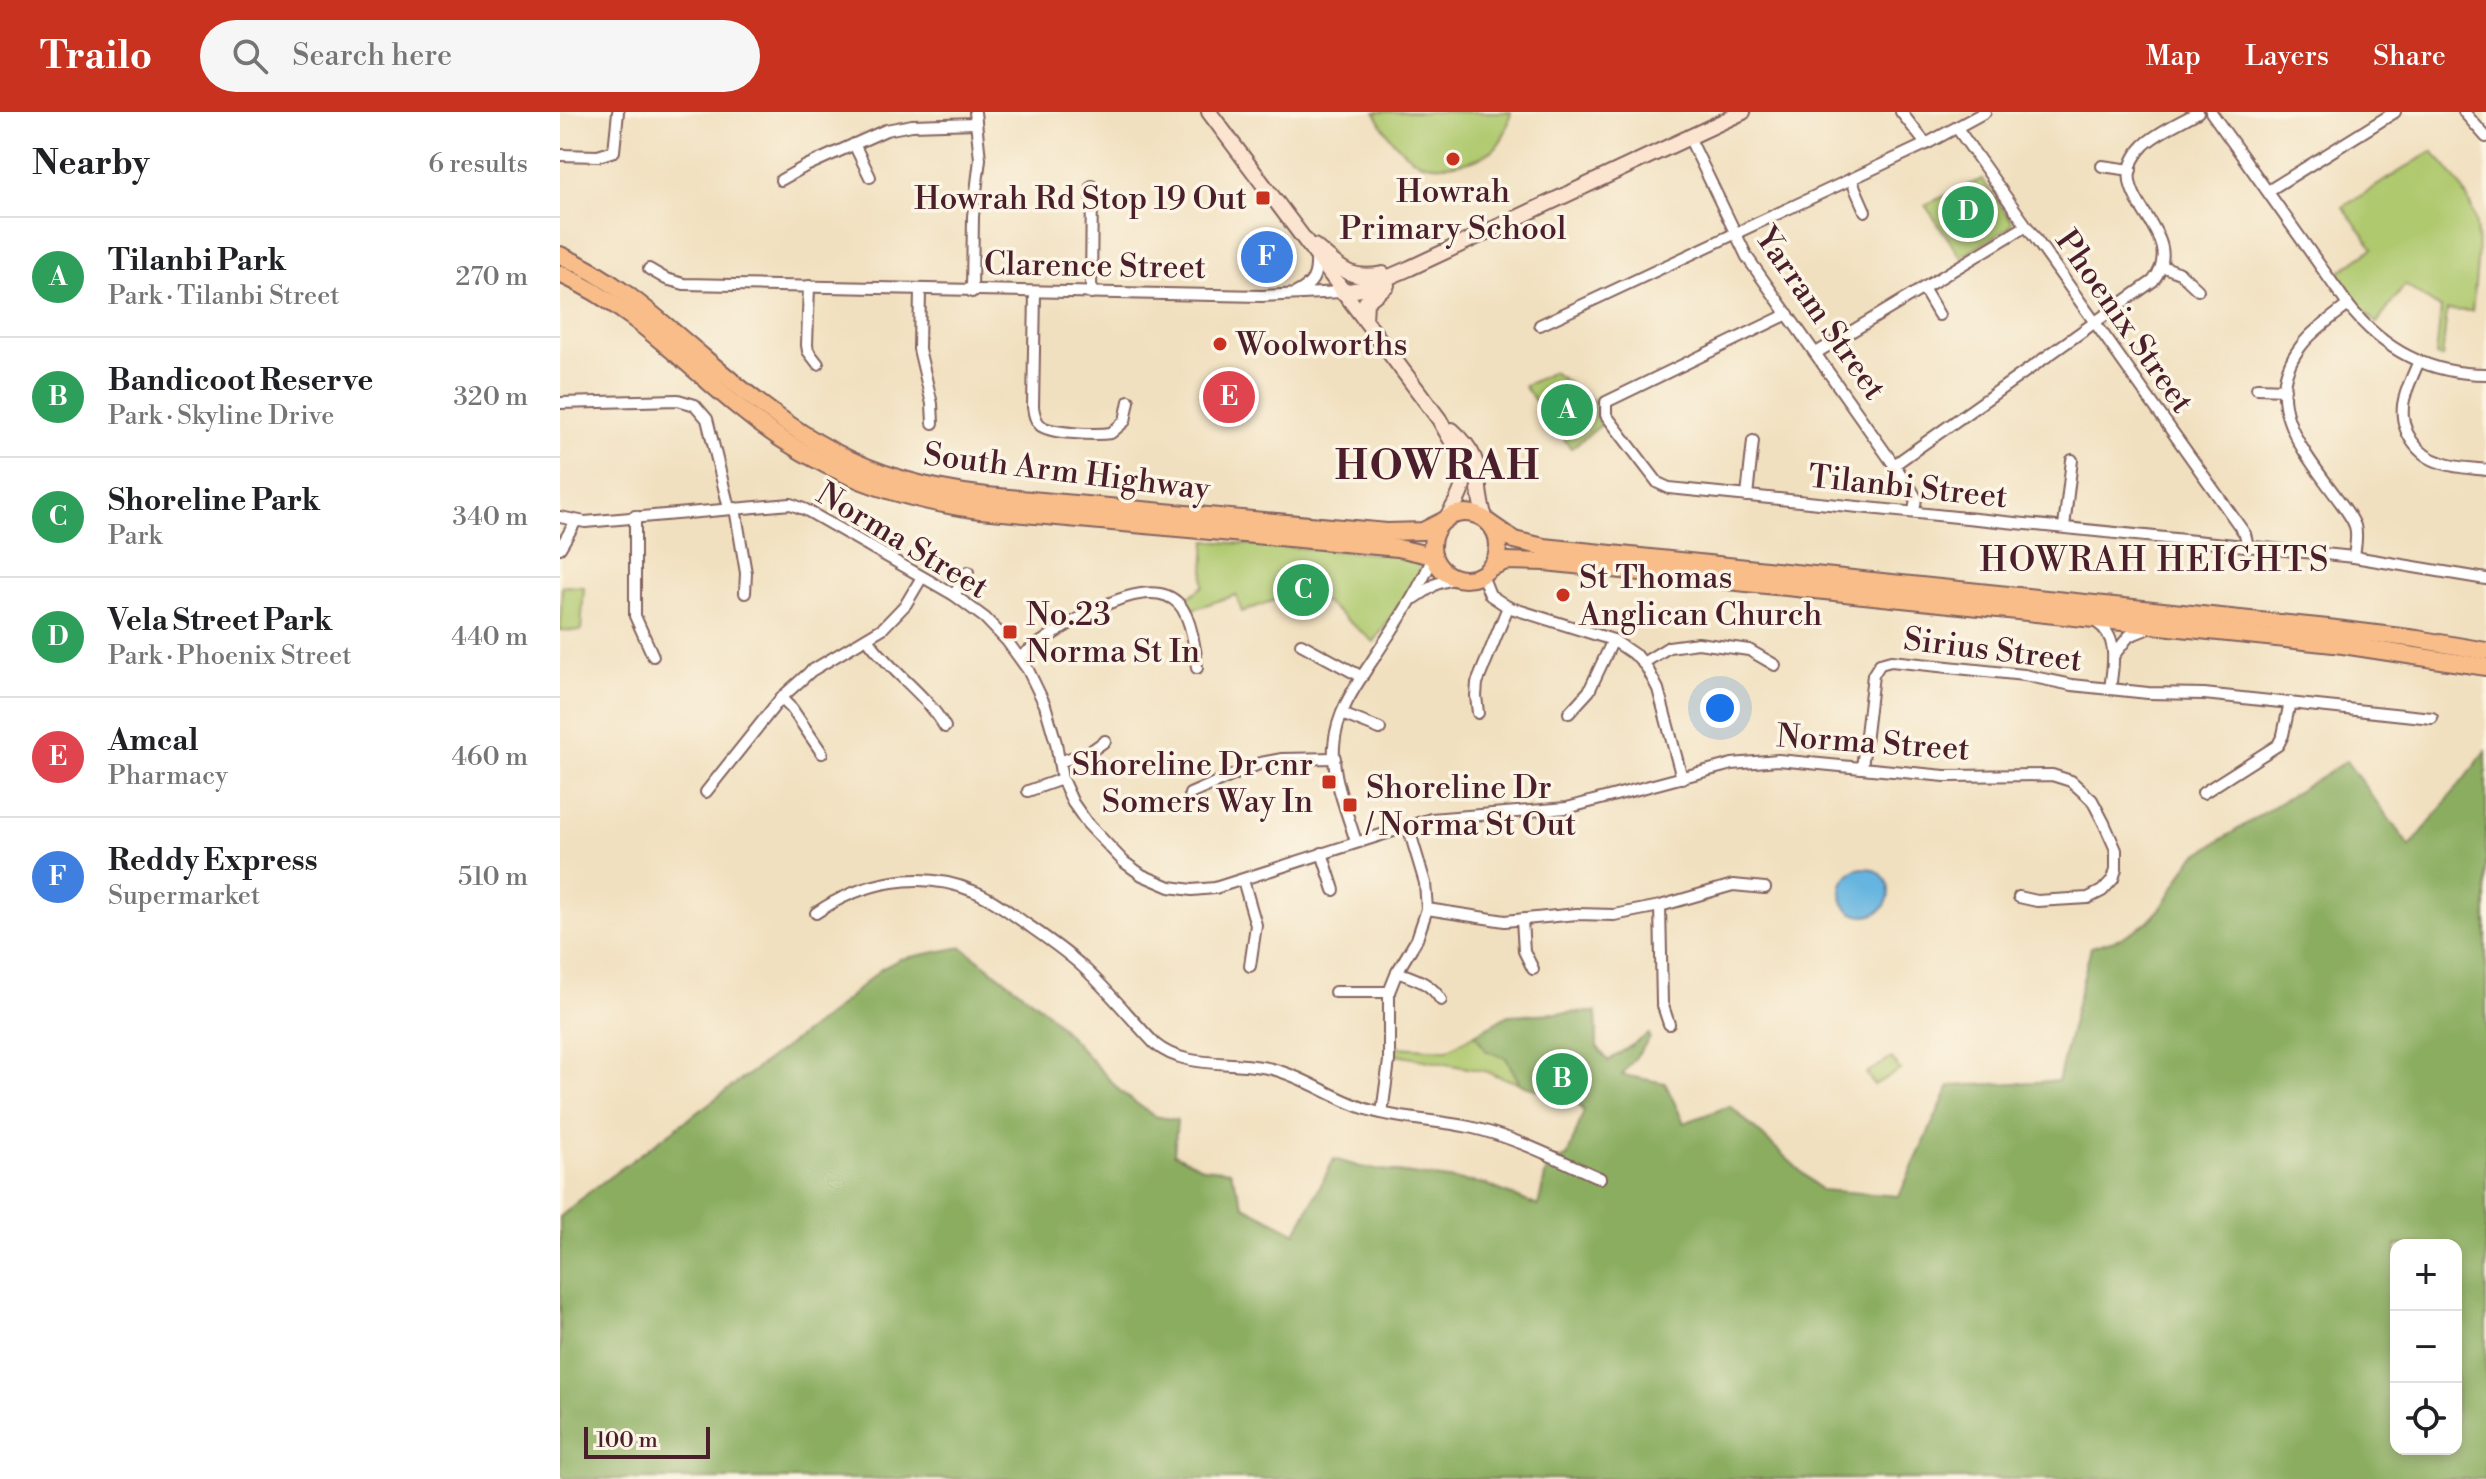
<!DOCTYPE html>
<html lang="en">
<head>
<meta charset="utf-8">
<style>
	:root { --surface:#fff; --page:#f6f6f6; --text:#202124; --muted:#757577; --line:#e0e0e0; --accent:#c8321e }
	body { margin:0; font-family:"Libre Bodoni",serif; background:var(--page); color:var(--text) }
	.controls { position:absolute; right:24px; bottom:24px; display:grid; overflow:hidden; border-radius:16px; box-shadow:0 4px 12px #0003 }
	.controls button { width:72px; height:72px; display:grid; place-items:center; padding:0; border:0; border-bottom:2px solid var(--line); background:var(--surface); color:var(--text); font:40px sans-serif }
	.scale { position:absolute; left:24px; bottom:20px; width:126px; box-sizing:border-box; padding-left:8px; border:4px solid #4a1f2b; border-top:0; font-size:22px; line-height:28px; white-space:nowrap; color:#4a1f2b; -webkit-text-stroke:6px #fcf5e5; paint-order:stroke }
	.you { position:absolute; left:1160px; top:596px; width:28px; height:28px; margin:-20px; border:6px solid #fff; border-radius:50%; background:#1a73e8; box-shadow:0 0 0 12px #1a73e833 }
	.badge { display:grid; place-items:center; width:52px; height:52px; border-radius:50%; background:var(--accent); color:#fff; font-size:26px; font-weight:700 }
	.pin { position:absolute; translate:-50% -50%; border:4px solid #fff; box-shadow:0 2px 8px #0006 }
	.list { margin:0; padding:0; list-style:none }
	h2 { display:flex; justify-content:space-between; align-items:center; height:104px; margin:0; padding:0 32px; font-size:34px }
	h2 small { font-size:26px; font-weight:400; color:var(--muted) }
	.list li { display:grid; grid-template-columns:52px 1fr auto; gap:24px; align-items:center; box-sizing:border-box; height:120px; padding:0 32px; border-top:2px solid var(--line) }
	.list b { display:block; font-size:30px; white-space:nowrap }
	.list p { margin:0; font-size:26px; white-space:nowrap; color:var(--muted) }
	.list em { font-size:26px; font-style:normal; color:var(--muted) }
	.icon { flex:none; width:44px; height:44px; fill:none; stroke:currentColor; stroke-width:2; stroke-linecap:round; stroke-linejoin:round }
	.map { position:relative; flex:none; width:1926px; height:1367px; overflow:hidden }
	header { display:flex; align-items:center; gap:48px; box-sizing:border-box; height:112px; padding:0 40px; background:var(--accent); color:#fff }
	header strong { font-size:38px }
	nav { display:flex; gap:44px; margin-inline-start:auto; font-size:28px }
	.search { width:560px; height:72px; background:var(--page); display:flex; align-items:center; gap:20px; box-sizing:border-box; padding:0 28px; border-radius:44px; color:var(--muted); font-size:30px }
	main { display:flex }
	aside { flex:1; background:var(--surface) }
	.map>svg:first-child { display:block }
	.green { fill:#afc96e; stroke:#7c744c; stroke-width:2 }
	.forest { fill:#8bad61; stroke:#6a6646; stroke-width:2; fill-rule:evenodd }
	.water { fill:#66b5e0; stroke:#586a86; stroke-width:2 }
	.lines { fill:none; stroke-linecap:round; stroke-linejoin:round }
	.street-casing { stroke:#84635f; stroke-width:14 }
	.secondary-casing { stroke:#84635f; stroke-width:18 }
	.primary-casing { stroke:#84635f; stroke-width:20 }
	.street { stroke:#fff; stroke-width:10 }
	.secondary { stroke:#fce5d0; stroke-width:14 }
	.primary { stroke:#f8bd89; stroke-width:16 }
	.poi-dot { fill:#c8321e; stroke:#fcf5e5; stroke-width:3 }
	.labels { text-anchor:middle; stroke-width:7; stroke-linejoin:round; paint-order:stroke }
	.poi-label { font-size:32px; fill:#4a1f2b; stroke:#fcf5e5; text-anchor:start }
	.street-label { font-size:32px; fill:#4a1f2b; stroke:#fcf5e5 }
	.neighbourhood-label { font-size:34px; letter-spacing:2px; fill:#4a1f2b; stroke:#fcf5e5 }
	.district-label { font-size:40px; font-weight:bold; letter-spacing:2px; fill:#4a1f2b; stroke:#fcf5e5 }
</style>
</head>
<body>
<header>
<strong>Trailo</strong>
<div class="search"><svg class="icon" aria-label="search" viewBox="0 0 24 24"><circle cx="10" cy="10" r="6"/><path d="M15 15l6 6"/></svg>Search here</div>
<nav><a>Map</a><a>Layers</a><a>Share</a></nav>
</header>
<main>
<aside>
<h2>Nearby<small>6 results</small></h2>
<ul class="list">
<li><span class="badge" style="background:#2e9e5b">A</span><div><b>Tilanbi Park</b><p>Park · Tilanbi Street</p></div><em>270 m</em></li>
<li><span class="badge" style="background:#2e9e5b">B</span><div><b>Bandicoot Reserve</b><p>Park · Skyline Drive</p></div><em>320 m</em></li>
<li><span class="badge" style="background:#2e9e5b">C</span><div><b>Shoreline Park</b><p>Park</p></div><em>340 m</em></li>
<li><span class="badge" style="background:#2e9e5b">D</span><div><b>Vela Street Park</b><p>Park · Phoenix Street</p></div><em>440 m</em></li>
<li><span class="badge" style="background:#e0444e">E</span><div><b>Amcal</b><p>Pharmacy</p></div><em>460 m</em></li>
<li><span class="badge" style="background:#3f7fe0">F</span><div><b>Reddy Express</b><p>Supermarket</p></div><em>510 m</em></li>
</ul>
</aside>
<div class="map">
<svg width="1926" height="1367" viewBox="0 0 1926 1367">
	<rect width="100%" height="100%" fill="#fcf5e5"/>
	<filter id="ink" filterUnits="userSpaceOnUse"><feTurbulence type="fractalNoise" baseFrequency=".0125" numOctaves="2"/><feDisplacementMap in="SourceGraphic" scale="16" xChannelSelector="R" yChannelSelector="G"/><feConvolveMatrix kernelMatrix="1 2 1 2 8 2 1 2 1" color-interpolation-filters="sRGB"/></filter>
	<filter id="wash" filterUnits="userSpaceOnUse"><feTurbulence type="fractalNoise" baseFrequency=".006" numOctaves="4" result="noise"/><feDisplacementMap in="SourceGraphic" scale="32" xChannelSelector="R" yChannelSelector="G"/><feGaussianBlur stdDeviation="1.8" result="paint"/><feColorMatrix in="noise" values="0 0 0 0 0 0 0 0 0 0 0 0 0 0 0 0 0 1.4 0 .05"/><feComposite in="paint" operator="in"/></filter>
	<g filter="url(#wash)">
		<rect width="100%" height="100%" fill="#f1e0bf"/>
		<g class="green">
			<path d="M 815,0 L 951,0 C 949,12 945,24 937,34 C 923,50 879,58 860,50 C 840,42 824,19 815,0 Z"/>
			<path d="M 1872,39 C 1883,51 1895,64 1903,78 C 1926,115 1916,159 1912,199 L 1887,198 L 1882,246 L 1876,244 L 1881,197 L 1845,173 L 1817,211 L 1799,193 L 1778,161 L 1813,136 L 1783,95 Z"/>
			<polygon points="1422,67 1452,109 1450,115 1401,145 1365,93"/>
			<polygon points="993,260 1034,289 1034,303 1041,313 1011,336 964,274"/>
			<polygon points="646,429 832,443 857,448 862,452 860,462 814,530 765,490 723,485 682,500 676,483 630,498 625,488 643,474"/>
			<polygon points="2,474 24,475 21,519 0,518"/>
			<polygon points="1036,900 1037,934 1048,949 1089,922 1090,926 1062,963 1048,1028 1012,985 1001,986 924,959 836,943 836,935 887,938 949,903"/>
			<polygon points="1332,946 1340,958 1314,973 1306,961"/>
		</g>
		<path class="forest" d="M 1926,639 L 1926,1367 L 6,1367 L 0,1362 L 0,1105 L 28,1081 L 270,902 L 321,857 L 340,847 L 402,835 L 486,899 L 561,980 L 594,1004 L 617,1008 L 614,1042 L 644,1056 L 670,1059 L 684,1094 L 736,1121 L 774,1047 L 800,1055 L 925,1072 L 978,1094 L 988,1051 L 1007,1045 L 1024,999 L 1012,985 L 1001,986 L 960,972 L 946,946 L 926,939 L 915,922 L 949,903 L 1036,900 L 1037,934 L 1048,949 L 1089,922 L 1090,926 L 1062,963 L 1105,971 L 1124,1011 L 1170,994 L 1261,1078 L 1339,1084 L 1390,974 L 1498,969 L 1531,835 L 1561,826 L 1588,810 L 1602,795 L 1632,746 L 1786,649 L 1850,735 ZM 1836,1133 L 1896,1133 L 1896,1337 L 1836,1337 Z"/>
		<circle class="water" cx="1305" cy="780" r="24"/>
	</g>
	<g filter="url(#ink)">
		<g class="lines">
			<defs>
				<g id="street">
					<polyline points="1341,0 1366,32"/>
					<path d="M 1651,0 L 1788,193 C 1823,238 1868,262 1926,262"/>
					<polyline points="1904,0 1926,25"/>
					<polyline points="1397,16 1685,422 1688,434"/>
					<polyline points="1129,25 1187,145 1351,377 1356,386 1354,400"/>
					<polyline points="294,32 310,65"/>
					<polyline points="0,43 38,44 54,39 58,0"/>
					<polyline points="1542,54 1571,58"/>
					<polyline points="1291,67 1305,99"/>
					<polyline points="221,68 246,54 326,18 352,13 416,11"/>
					<polyline points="1708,79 1835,0"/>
					<polyline points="1602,154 1620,161 1638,178"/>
					<polyline points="89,157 106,167 124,172 702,184 782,180"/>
					<polyline points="249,174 247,233 248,239 258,252"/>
					<polyline points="1363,176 1379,203"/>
					<polyline points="360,178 359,237 372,292 373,311"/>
					<polyline points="412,180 413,104 420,47 415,0"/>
					<path d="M 475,181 L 473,295 C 474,302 475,308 480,313 C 489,322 538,323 551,321 L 565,309 L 569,289"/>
					<polyline points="531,181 532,74"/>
					<path d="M 736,181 C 753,172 757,165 756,145"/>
					<path d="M 1788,193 C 1772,206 1753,218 1741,234 C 1699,288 1743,339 1775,383 C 1782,393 1791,403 1795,414 C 1798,424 1795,435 1794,445"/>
					<polyline points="1228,202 1046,290 1046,303 1098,371 1109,376 1794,445 1926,467"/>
					<polyline points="980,213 1366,32 1425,0"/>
					<polyline points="1256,241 1466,114"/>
					<path d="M 1858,251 C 1853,264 1845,278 1843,293 C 1840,319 1857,344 1882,351 C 1896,356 1912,356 1926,358"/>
					<polyline points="1697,276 1725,277"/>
					<polyline points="0,291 118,288 135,293 147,307 169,396"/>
					<path d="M 1334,353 L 1593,169 C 1633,118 1534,84 1584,33 C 1599,19 1621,10 1638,0"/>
					<polyline points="1187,384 1193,329"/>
					<polyline points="175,396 186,461 185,481"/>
					<polyline points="75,404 75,504 93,544"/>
					<polyline points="0,405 25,410 231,392 246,398 394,483 425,506 447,529 468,558 485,593 496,631 502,667 513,691 527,711 564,750 582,763 610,775 632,778 655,776 871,707 1007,696 1172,652 1218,648 1385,664 1492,663 1511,669 1532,688 1544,711 1556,738 1556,757 1553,767 1542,779 1528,786 1477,789 1459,785"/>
					<polyline points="1504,415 1512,348"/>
					<polyline points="0,436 16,409"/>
					<polyline points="922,463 930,483 948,495 1053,528 1078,545 1087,556 1098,577 1122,666"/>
					<polyline points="394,483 408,460"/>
					<polyline points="855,486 876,472 896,466"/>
					<path d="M 1536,510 C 1560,525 1553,553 1550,577"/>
					<path d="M 307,526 C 329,559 365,580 385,615"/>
					<polyline points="741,532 802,565"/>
					<polyline points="1554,543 1569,524 1589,516"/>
					<path d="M 460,545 C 490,523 584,455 619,492 C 631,505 636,539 637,556"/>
					<polyline points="1083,551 1109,535 1138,531 1189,538 1215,553"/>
					<polyline points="221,586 232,597 262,641"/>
					<polyline points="918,601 916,584 917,571 948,495"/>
					<polyline points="1009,601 1029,579 1053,528"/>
					<polyline points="782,602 820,617"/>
					<polyline points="499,650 531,639 545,629"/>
					<polyline points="1302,656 1313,563 1320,552 1331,549 1464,563 1512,573 1588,581 1644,582 1872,606"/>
					<polyline points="468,679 502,667"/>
					<polyline points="146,680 221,586 251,559 323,516 346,492 362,465"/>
					<polyline points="1643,681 1718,633 1723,623 1730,590"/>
					<polyline points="630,682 701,651 722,647 775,646"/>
					<path d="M 796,730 C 787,699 772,667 774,634 C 776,601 796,573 814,546 C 835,513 858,481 873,445"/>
					<polyline points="762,741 774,778"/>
					<polyline points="683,768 696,813 690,854"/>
					<polyline points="1100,794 1102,891 1109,912"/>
					<polyline points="867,797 945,809 1017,802 1054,803 1100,794 1173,773 1205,776"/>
					<path d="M 256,801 C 301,770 361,757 413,779 C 432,786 449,800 465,811 C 485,825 506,839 524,856 C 549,879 571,907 595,932 C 626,958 672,947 712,957 C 748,966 778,990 813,999 C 844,1008 878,1008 909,1015 C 955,1025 997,1047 1040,1066"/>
					<polyline points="962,808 964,839 973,857"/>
					<path d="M 837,860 C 856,867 871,871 881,888"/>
					<polyline points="775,880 829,880"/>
					<polyline points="822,1001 829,949 829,880 837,860 857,827 867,797 865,771 848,714"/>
				</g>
				<g id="secondary">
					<path d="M 649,0 L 879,307 C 904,353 918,359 885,408"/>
					<path d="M 754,134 C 780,155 787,169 823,162"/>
					<polyline points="782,180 801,177 850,156 1183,0"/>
					<polyline points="805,208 806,190 827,173"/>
					<path d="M 892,318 C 931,353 910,367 926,408"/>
				</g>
				<g id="primary">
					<path d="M 0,143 C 55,167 98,207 143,245 C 238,326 300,369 427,384 L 827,420 L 863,419 L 883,409"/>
					<path d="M 0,162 C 68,192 120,247 176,293 C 249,354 325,386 420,398 L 838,436 L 873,444"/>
					<circle cx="905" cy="434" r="33"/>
					<polyline points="928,410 954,428 984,435 1768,516 1857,527 1926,539"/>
					<polyline points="929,456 946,449 985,450 1783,533 1926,555"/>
				</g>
			</defs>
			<use href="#street" class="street-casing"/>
			<use href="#secondary" class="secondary-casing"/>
			<use href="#primary" class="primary-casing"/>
			<use href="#street" class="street"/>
			<use href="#secondary" class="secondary"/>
			<use href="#primary" class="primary"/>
		</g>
	</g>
	<g class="poi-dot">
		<circle cx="893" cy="47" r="8"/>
		<rect x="695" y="78" width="16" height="16" rx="4"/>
		<circle cx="660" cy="232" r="8"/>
		<circle cx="1003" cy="483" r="8"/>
		<rect x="442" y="512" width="16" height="16" rx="4"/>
		<rect x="761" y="662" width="16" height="16" rx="4"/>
		<rect x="782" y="685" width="16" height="16" rx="4"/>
	</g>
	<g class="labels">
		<g class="poi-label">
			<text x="893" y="90" text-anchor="middle">Howrah<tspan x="893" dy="37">Primary School</tspan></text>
			<text x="687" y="97" text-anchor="end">Howrah Rd Stop 19 Out</text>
			<text x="676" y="243">Woolworths</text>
			<text x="1019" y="476">St Thomas<tspan x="1019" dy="37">Anglican Church</tspan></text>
			<text x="466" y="513">No.23<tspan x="466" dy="37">Norma St In</tspan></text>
			<text x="753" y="663" text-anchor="end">Shoreline Dr cnr<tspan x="753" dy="37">Somers Way In</tspan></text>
			<text x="806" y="686">Shoreline Dr<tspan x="806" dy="37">/ Norma St Out</tspan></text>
		</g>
		<g class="street-label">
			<text transform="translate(535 153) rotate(1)" y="11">Clarence Street</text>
			<text transform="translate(1261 201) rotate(55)" y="11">Yarram Street</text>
			<text transform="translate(1565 209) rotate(55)" y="11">Phoenix Street</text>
			<text transform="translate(507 359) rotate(7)" y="11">South Arm Highway</text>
			<text transform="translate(1348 374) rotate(6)" y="11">Tilanbi Street</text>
			<text transform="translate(343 428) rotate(31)" y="11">Norma Street</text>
			<text transform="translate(1433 537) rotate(7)" y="11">Sirius Street</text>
			<text transform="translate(1313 630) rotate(4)" y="11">Norma Street</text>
		</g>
		<g class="neighbourhood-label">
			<text x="1595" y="459">HOWRAH HEIGHTS</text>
		</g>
		<g class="district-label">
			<text x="878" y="367">HOWRAH</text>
		</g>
	</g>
</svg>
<div class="controls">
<button>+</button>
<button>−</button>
<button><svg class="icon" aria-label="locate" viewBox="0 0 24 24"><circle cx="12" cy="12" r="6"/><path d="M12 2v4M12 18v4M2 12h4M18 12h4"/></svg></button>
</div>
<div class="scale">100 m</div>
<div class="you"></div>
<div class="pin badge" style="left:1007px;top:298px;background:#2e9e5b">A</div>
<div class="pin badge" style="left:1002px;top:967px;background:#2e9e5b">B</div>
<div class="pin badge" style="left:743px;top:478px;background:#2e9e5b">C</div>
<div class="pin badge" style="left:1408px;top:100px;background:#2e9e5b">D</div>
<div class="pin badge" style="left:669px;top:285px;background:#e0444e">E</div>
<div class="pin badge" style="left:707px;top:145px;background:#3f7fe0">F</div>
</div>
</main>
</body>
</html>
